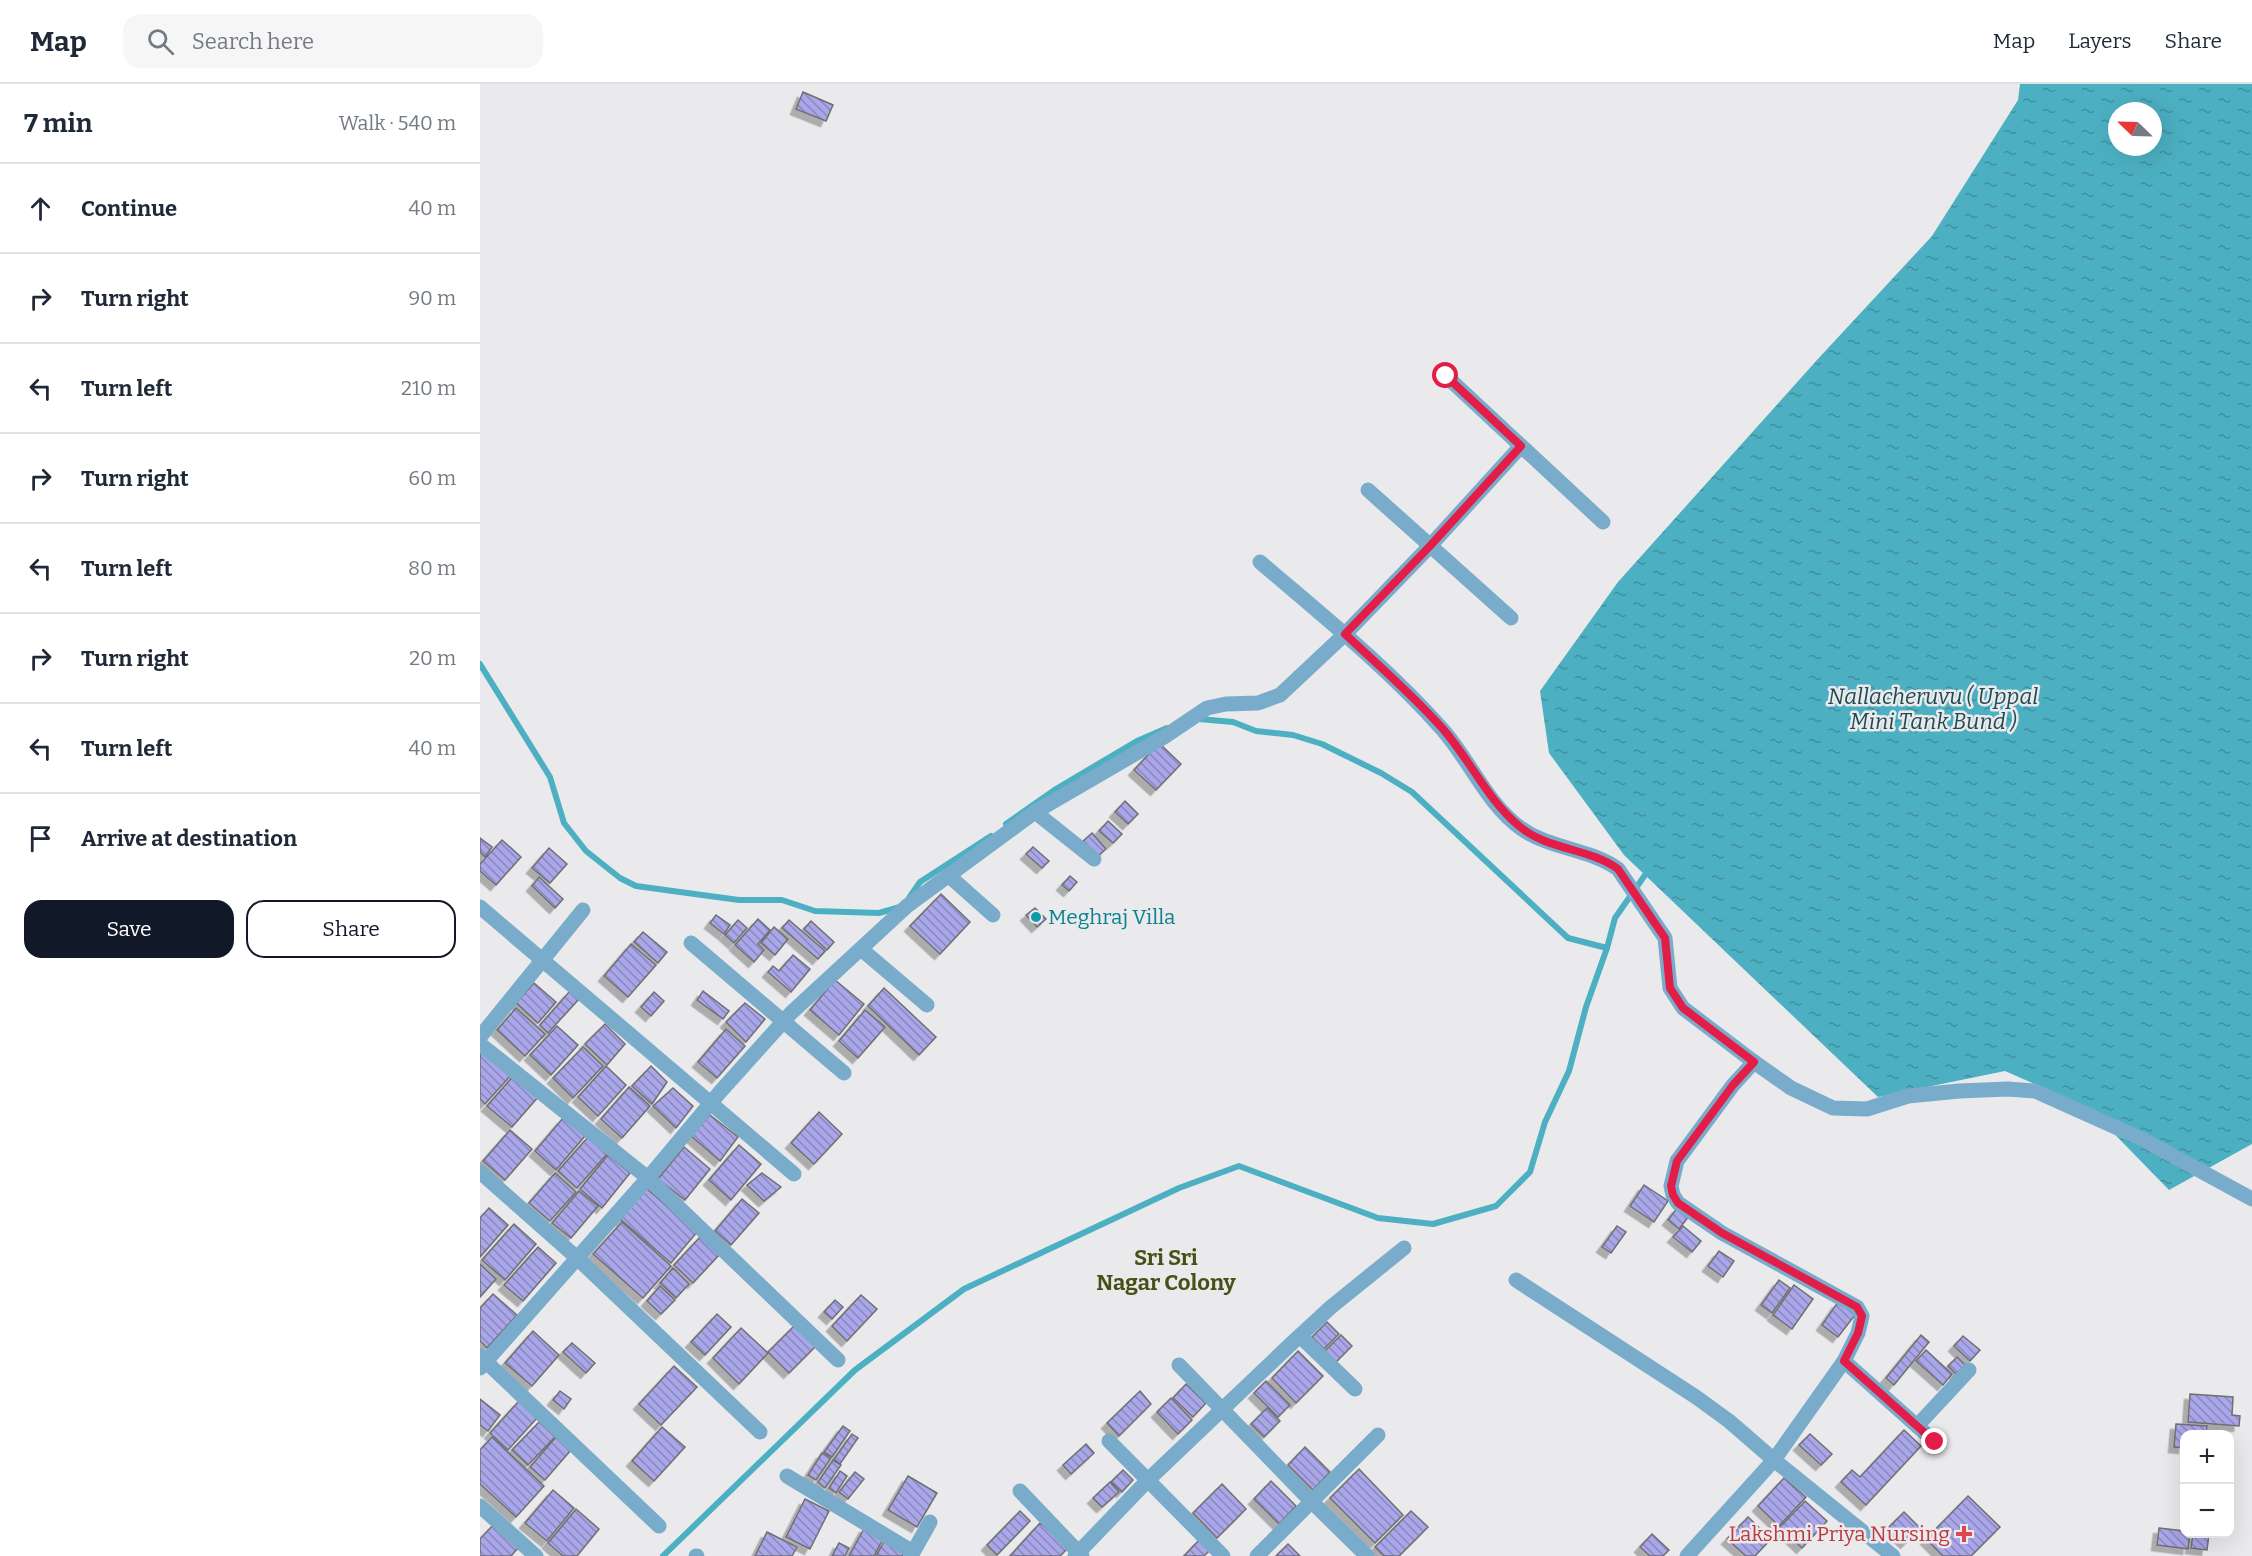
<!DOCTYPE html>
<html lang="en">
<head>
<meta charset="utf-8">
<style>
	:root { --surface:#fff; --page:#f6f6f7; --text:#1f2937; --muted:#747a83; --line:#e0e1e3; --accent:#111827 }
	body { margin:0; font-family:Bitter,serif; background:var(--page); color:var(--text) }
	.controls { position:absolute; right:18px; bottom:18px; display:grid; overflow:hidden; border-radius:12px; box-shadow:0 6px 24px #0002 }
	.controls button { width:54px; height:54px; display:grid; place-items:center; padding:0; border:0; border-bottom:2px solid var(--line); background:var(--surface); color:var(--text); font:30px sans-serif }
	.compass { position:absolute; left:1628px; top:18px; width:54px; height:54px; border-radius:50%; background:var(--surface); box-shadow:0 6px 24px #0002; rotate:293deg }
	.stop { position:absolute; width:18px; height:18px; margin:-14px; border:4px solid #e11d48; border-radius:50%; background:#fff }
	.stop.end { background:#e11d48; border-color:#fff; box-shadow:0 2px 6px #0008 }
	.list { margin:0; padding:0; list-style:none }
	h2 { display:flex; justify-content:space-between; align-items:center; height:78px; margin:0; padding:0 24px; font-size:26px }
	h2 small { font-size:20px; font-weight:400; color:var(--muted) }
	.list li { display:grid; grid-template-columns:39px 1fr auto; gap:18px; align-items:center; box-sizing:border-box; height:90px; padding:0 24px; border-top:2px solid var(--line) }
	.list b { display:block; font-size:22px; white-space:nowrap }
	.list em { font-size:20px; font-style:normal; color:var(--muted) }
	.actions { display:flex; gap:12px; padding:18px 24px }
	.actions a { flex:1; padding:14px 0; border:2px solid var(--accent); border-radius:18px; text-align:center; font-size:21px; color:var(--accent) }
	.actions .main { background:var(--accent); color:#fff }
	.icon { flex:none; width:33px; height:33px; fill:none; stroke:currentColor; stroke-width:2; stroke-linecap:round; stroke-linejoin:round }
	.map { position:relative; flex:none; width:1772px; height:1472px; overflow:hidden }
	header { display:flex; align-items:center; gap:36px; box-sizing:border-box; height:84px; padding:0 30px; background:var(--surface); border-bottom:2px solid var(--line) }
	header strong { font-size:28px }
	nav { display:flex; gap:33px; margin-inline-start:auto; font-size:21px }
	.search { width:420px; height:54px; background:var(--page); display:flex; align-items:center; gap:15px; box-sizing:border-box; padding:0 21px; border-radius:18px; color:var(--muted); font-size:22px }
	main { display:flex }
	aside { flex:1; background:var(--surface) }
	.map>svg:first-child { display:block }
	.water { fill:url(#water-ripples); fill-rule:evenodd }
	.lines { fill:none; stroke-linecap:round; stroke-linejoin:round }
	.stream { stroke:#4cb0c2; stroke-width:6 }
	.building { fill:url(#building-back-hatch); stroke:#6f6f71; stroke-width:1.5; filter:url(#shadow) }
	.minor { stroke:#79accb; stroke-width:15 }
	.route { stroke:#e11d48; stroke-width:8 }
	.culture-dot { fill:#0f9aa8; stroke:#eaeaec; stroke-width:2 }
	.health-dot { fill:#e0444e; stroke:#eaeaec; stroke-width:2 }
	.labels { text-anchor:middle; stroke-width:5; stroke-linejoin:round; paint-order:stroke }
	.culture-label { font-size:21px; fill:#0d838f; stroke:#eaeaec; text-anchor:start }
	.health-label { font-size:21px; fill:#be3a42; stroke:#eaeaec; text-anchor:end }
	.water-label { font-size:22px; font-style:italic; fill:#204d55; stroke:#eaeaec }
	.neighbourhood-label { font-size:22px; font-weight:bold; fill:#475017; stroke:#eaeaec }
</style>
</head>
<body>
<header>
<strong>Map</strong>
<div class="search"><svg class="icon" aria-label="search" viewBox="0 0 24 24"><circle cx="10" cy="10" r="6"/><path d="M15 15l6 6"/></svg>Search here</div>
<nav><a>Map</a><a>Layers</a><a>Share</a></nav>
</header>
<main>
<aside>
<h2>7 min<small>Walk · 540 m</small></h2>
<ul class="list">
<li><svg class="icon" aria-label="ahead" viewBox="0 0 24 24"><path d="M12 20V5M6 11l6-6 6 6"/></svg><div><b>Continue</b></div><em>40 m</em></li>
<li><svg class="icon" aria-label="right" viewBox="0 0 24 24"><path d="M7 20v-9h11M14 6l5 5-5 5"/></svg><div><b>Turn right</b></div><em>90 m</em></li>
<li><svg class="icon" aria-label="left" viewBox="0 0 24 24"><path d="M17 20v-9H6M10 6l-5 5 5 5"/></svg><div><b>Turn left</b></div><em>210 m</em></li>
<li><svg class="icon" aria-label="right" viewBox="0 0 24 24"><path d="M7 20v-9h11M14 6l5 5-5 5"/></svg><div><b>Turn right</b></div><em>60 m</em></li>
<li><svg class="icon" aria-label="left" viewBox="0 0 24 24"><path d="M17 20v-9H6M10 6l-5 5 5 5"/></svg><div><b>Turn left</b></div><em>80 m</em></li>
<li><svg class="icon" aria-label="right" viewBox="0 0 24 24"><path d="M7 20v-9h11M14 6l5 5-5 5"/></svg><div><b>Turn right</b></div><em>20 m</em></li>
<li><svg class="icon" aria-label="left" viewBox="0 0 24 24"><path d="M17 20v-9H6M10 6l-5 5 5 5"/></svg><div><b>Turn left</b></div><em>40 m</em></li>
<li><svg class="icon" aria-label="arrive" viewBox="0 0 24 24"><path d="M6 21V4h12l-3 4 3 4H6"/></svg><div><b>Arrive at destination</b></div></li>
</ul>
<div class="actions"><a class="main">Save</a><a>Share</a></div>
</aside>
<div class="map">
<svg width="1772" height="1472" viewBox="0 0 1772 1472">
	<defs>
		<pattern id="water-ripples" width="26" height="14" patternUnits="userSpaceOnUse" patternTransform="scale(1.5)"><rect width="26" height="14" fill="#4cb0c2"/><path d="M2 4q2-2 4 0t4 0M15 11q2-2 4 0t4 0" fill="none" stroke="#40909e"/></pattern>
		<pattern id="building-back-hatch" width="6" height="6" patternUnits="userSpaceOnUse" patternTransform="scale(1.5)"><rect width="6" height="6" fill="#a9a6e9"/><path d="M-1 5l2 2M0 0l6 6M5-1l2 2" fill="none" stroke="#8a88bd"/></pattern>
		<filter id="shadow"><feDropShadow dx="-5.5" dy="5.5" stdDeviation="0" flood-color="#0004"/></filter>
	</defs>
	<rect width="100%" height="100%" fill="#eaeaec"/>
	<path class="water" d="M 1540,0 L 1772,0 L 1772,1060 L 1689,1106 L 1609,1024 L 1525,987 L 1398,1013 L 1144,771 L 1069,669 L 1060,607 L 1138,498 L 1337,276 L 1452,152 L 1538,16 ZM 1637,27 L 1673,27 L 1673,63 L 1637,63 Z"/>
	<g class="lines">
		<g class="stream">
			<polyline points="0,580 70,693 84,739 106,767 140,794 156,802 200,808 259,816 302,816 335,827 399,829 420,823"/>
			<polyline points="719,635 753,638 776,647 813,651 842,660 901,689 932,708 1088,854 1127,864 1135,834 1165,791"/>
			<polyline points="526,740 576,705 657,657 687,644"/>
			<polyline points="429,814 440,798 511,752"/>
			<polyline points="183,1472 375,1286 484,1205 699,1104 759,1082 898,1134 953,1140 1016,1122 1050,1088 1065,1038 1089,987 1106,923 1127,864"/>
		</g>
	</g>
	<g class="building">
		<polygon points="323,8 353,21 346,37 316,25"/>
		<polygon points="679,659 701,680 676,706 654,686"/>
		<polygon points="645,717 658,730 648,740 635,728"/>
		<polygon points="628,737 642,750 633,759 619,747"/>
		<polygon points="612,749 626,765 616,774 602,758"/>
		<polygon points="0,754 12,763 5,773 0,768"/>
		<polygon points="22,756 41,773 16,801 0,787 0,780"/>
		<polygon points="553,763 569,777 562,784 546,770"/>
		<polygon points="69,764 87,780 70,799 52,784"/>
		<polygon points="590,792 597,798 589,807 582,801"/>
		<polygon points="59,793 83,815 75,824 52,802"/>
		<polygon points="461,810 490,838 460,870 430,842"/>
		<polygon points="555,824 566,835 557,843 546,831"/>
		<polygon points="236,831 250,841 244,850 230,839"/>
		<polygon points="278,835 290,846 278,860 284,866 274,878 255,861"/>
		<polygon points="258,836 267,844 254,859 245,851"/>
		<polygon points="309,836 345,867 338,875 302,844"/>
		<polygon points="331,837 354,858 347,866 324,845"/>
		<polygon points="294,843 308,855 295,871 281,859"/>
		<polygon points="163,848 187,868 178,879 154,858"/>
		<polygon points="151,860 176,881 148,913 124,892"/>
		<polygon points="313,871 330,885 311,908 288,888 293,882 299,887"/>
		<polygon points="355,896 384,920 359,951 330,926"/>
		<polygon points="54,899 76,918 58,939 36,919"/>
		<polygon points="404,904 456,953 439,971 388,922"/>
		<polygon points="90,907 99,915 68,949 60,941"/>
		<polygon points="223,907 249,927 243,935 217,916"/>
		<polygon points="174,908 184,917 171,932 161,923"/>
		<polygon points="265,919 285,935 266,958 246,938"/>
		<polygon points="36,924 65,950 45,972 17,946"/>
		<polygon points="385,926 405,943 378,974 359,957"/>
		<polygon points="125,940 145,960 127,981 105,960"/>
		<polygon points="77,942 98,961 71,991 50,971"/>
		<polygon points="246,945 265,962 237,994 218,978"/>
		<polygon points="103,963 123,982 93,1014 73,994"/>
		<polygon points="5,965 32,990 5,1020 0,1015 0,971"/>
		<polygon points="126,982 146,1001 118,1032 98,1013"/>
		<polygon points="171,982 187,998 172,1020 152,1002"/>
		<polygon points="35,990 59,1012 32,1043 7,1022"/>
		<polygon points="149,1003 170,1022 142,1054 121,1035"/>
		<polygon points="193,1004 213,1022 196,1044 173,1022"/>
		<polygon points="339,1028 362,1050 334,1080 311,1059"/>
		<polygon points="230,1031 258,1053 240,1077 211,1052"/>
		<polygon points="83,1034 105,1052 76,1086 55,1067"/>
		<polygon points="30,1046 52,1065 25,1096 3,1077"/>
		<polygon points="109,1052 128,1069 97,1104 78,1087"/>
		<polygon points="259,1061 281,1080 251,1116 229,1096"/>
		<polygon points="204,1063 230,1085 205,1116 178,1095"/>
		<polygon points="128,1071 150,1089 122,1124 100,1105"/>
		<polygon points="75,1089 96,1108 70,1137 49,1119"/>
		<polygon points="282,1089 301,1103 284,1117 267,1101"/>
		<polygon points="1164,1101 1188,1117 1174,1138 1150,1122"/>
		<polygon points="166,1104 217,1148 191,1179 140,1135"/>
		<polygon points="99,1107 118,1122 91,1154 72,1139"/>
		<polygon points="262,1115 279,1129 251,1161 235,1147"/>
		<polygon points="1198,1123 1209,1132 1199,1145 1188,1136"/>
		<polygon points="9,1124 28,1141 0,1173 0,1134"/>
		<polygon points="142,1138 191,1182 163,1214 113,1170"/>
		<polygon points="34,1140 56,1160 25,1196 2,1176"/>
		<polygon points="1137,1142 1146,1148 1131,1169 1122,1163"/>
		<polygon points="1203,1142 1221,1157 1212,1168 1193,1153"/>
		<polygon points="220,1153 239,1171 213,1199 194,1181"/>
		<polygon points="58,1163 76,1179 43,1217 24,1201"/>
		<polygon points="1239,1167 1254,1177 1243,1193 1228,1182"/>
		<polygon points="0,1180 16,1195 0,1213"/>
		<polygon points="193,1184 209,1200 196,1214 180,1199"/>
		<polygon points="1299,1196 1310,1204 1292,1229 1281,1221"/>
		<polygon points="1314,1201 1333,1215 1312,1245 1293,1231"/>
		<polygon points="180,1202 195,1216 181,1230 167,1217"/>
		<polygon points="13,1210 37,1231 7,1264 0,1257 0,1224"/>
		<polygon points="381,1211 397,1225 367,1257 352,1242"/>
		<polygon points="355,1216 363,1223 352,1235 344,1228"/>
		<polygon points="1358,1218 1375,1231 1358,1253 1342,1241"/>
		<polygon points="237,1230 251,1243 225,1271 211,1258"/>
		<polygon points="847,1238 859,1250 844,1265 832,1253"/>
		<polygon points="315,1241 336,1262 309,1289 288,1268"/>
		<polygon points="261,1244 288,1269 259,1300 233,1274"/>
		<polygon points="53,1247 79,1271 52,1302 25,1279"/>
		<polygon points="861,1251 872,1262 856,1278 845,1267"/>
		<polygon points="1441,1251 1449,1258 1414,1301 1406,1294"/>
		<polygon points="1483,1252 1500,1266 1490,1277 1474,1262"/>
		<polygon points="92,1259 115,1279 106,1289 83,1268"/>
		<polygon points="1446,1266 1472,1290 1463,1301 1436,1277"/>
		<polygon points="818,1267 843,1292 816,1319 792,1294"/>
		<polygon points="1477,1273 1485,1281 1476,1290 1468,1282"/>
		<polygon points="194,1282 217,1303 181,1341 159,1320"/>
		<polygon points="786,1297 810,1321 798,1333 774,1309"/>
		<polygon points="706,1300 726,1319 713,1333 693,1314"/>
		<polygon points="80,1307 91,1315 84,1325 73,1316"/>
		<polygon points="660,1307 671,1320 639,1352 627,1339"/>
		<polygon points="1710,1310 1753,1313 1752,1331 1760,1332 1759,1342 1708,1338"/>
		<polygon points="691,1314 712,1336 698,1350 677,1328"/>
		<polygon points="0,1315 20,1331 8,1347 0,1341"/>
		<polygon points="39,1317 57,1334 28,1366 10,1349"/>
		<polygon points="787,1324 800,1337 784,1353 771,1340"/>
		<polygon points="59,1338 75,1353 48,1381 32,1366"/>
		<polygon points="1696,1340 1727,1342 1726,1350 1704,1350 1704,1364 1694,1363"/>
		<polygon points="363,1342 370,1347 352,1373 344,1368"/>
		<polygon points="182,1343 205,1363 174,1397 152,1377"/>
		<polygon points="1424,1346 1441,1362 1386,1421 1361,1398 1372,1386 1380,1393"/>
		<polygon points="372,1350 378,1354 360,1380 354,1375"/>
		<polygon points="1330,1350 1352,1370 1341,1381 1319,1361"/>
		<polygon points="12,1353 64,1402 36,1433 0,1400 0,1366"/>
		<polygon points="76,1353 91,1366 65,1396 50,1383"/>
		<polygon points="606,1360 614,1369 591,1390 583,1381"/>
		<polygon points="825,1363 850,1388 833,1406 808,1381"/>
		<polygon points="342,1369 351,1374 336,1396 328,1391"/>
		<polygon points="353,1376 361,1381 345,1404 338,1398"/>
		<polygon points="879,1385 923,1431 895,1459 850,1414"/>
		<polygon points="643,1386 653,1396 642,1408 631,1398"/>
		<polygon points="360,1387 367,1392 356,1409 349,1404"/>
		<polygon points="375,1388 384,1395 368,1415 359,1408"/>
		<polygon points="428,1392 457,1409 437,1443 408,1426"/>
		<polygon points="1304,1394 1326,1413 1299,1442 1278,1422"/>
		<polygon points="791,1397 816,1422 799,1440 774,1415"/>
		<polygon points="630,1398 639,1408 622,1423 613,1414"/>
		<polygon points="742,1400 766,1425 737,1454 713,1429"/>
		<polygon points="73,1406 94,1424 67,1457 45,1439"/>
		<polygon points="1488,1412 1520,1443 1491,1472 1463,1472 1446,1455"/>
		<polygon points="325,1415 349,1427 330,1465 306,1453"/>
		<polygon points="1325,1417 1347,1437 1322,1464 1300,1443"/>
		<polygon points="96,1425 119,1445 97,1472 83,1472 68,1459"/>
		<polygon points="540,1427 550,1437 517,1471 507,1461"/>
		<polygon points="931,1427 948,1443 919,1472 904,1472 895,1463"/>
		<polygon points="1424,1428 1440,1444 1426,1459 1409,1443"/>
		<polygon points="1268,1433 1291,1455 1275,1472 1266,1472 1247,1455"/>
		<polygon points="560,1439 588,1464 580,1472 530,1472"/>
		<polygon points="14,1440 39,1463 31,1472 0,1472 0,1455"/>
		<polygon points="385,1443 404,1453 394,1472 369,1472"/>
		<polygon points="1679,1444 1704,1447 1704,1450 1710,1450 1708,1465 1677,1461"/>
		<polygon points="287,1448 317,1463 312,1472 275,1472"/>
		<polygon points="1172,1450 1189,1466 1183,1472 1170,1472 1160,1463"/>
		<polygon points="1713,1450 1729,1450 1727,1466 1711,1464"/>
		<polygon points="405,1456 425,1468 422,1472 396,1472"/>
		<polygon points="719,1456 730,1466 724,1472 704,1472"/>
		<polygon points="359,1459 369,1464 365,1472 352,1472"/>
		<polygon points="808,1460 820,1472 796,1472"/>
	</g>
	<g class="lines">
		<g class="minor">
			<polyline points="966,292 1123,438"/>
			<polyline points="888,406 1031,534"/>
			<path d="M 780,478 C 842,531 908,584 962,645 C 989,675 1008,722 1042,745 C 1071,765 1110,765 1138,785 L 1185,854 L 1190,904 L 1203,924 L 1274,978 L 1253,1001 L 1197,1077 L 1191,1102 L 1193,1111 L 1198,1119 L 1242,1149 L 1377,1223 L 1382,1232 L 1378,1249 L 1364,1277 L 1294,1376 L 1207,1472"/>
			<polyline points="555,728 614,775"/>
			<polyline points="468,791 513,831"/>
			<polyline points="0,823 314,1090"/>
			<polyline points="211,859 364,989"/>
			<polyline points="381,865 447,921"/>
			<polyline points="0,953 103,826"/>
			<polyline points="0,960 168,1094 358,1276"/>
			<polyline points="1274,978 1311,1004 1353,1024 1387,1025 1428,1012 1479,1007 1528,1005 1555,1007 1662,1055 1772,1115"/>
			<polyline points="0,1088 96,1173 280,1348"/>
			<polyline points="1036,1196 1216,1313 1249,1337 1294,1376 1413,1472"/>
			<polyline points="820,1252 875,1305"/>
			<polyline points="0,1272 179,1442"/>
			<polyline points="1364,1277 1455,1358"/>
			<polyline points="699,1281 831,1417 887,1472"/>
			<polyline points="0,1284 168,1094 240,1008 311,929 427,822 555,728 684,653 727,624 746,620 778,619 800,611 865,550 950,462 1041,362"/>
			<polyline points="1437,1342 1489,1286"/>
			<polyline points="629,1357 743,1472"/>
			<polyline points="307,1392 433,1468"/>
			<polyline points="540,1407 602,1472"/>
			<polyline points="0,1422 56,1472"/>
			<polyline points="216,1472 217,1472"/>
			<polyline points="431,1472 450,1438"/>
			<polyline points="595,1472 669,1395 812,1259 851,1223 924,1164"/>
			<polyline points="777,1472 898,1351"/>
		</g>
	</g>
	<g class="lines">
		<path class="route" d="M 966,292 L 1041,362 L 950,462 L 865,550 C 898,581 933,611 963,645 C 990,676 1007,715 1039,742 C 1067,766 1109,764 1138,785 L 1185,854 L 1190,904 L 1203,924 L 1274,978 L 1253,1001 L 1197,1077 L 1191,1102 L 1193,1111 L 1198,1119 L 1242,1149 L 1377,1223 L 1382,1232 L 1378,1249 L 1364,1277 L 1455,1358"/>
	</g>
	<circle class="culture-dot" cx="556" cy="833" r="6"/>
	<path class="health-dot" d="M1481 1441h6v6h6v6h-6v6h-6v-6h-6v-6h6z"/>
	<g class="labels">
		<g class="culture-label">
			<text x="568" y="840">Meghraj Villa</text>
		</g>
		<g class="health-label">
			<text x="1470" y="1457">Lakshmi Priya Nursing</text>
		</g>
		<g class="water-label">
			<text x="1453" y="620">Nallacheruvu ( Uppal<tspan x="1453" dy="25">Mini Tank Bund )</tspan></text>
		</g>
		<g class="neighbourhood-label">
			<text x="686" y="1181">Sri Sri<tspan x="686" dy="25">Nagar Colony</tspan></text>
		</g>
	</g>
</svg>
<div class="controls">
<button>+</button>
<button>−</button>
</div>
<svg class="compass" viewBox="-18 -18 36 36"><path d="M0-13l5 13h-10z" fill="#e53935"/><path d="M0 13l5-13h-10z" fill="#747a83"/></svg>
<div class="stop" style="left:966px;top:292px"></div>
<div class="stop end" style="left:1455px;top:1358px"></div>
</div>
</main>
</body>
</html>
